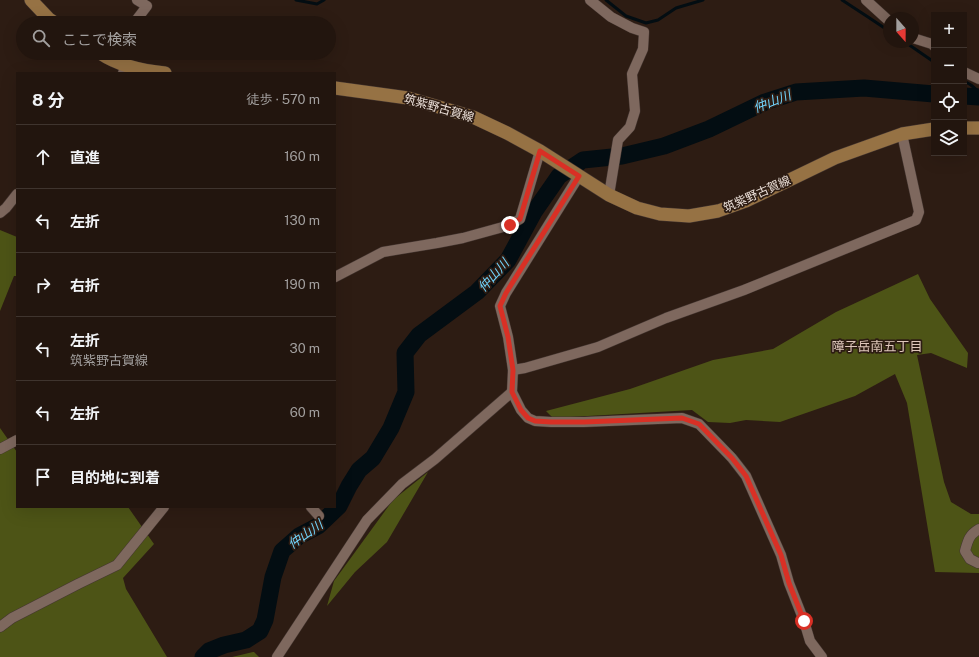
<!DOCTYPE html>
<html lang="ja">
<head>
<meta charset="utf-8">
<style>
	:root { --surface:#22150e; --page:#2e221c; --text:#f1f3f6; --muted:#a29f9e; --line:#3f342e }
	body { margin:0; font-family:"Public Sans","Noto Sans JP",sans-serif; background:var(--page); color:var(--text) }
	.controls { position:absolute; right:12px; top:12px; display:grid; overflow:hidden; border-radius:0px; box-shadow:0 4px 16px #0002 }
	.controls button { width:36px; height:36px; display:grid; place-items:center; padding:0; border:0; border-bottom:1px solid var(--line); background:var(--surface); color:var(--text); font:20px sans-serif }
	.compass { position:absolute; left:883px; top:12px; width:36px; height:36px; border-radius:50%; background:var(--surface); box-shadow:0 4px 16px #0002; rotate:159deg }
	.stop { position:absolute; width:12px; height:12px; margin:-9px; border:3px solid #d93025; border-radius:50%; background:#fff }
	.stop.end { background:#d93025; border-color:#fff; box-shadow:0 1px 4px #0008 }
	.list { margin:0; padding:0; list-style:none }
	h2 { display:flex; justify-content:space-between; align-items:center; height:52px; margin:0; padding:0 16px; font-size:17px }
	h2 small { font-size:13px; font-weight:400; color:var(--muted) }
	.list li { display:grid; grid-template-columns:26px 1fr auto; gap:12px; align-items:center; box-sizing:border-box; height:64px; padding:0 16px; border-top:1px solid var(--line) }
	.list b { display:block; font-size:15px; white-space:nowrap }
	.list p { margin:0; font-size:13px; white-space:nowrap; color:var(--muted) }
	.list em { font-size:13px; font-style:normal; color:var(--muted) }
	.icon { flex:none; width:22px; height:22px; fill:none; stroke:currentColor; stroke-width:2; stroke-linecap:round; stroke-linejoin:round }
	.map { position:relative; flex:none; width:979px; height:657px; overflow:hidden }
	.search { position:absolute; background:var(--surface); box-shadow:0 4px 16px #0002; left:16px; top:16px; width:320px; height:44px; display:flex; align-items:center; gap:10px; box-sizing:border-box; padding:0 14px; border-radius:22px; color:var(--muted); font-size:15px }
	.panel { position:absolute; background:var(--surface); box-shadow:0 4px 16px #0002; left:16px; top:72px; width:320px; height:436px; border-radius:0px }
	.map>svg:first-child { display:block }
	.forest { fill:#4d5416 }
	.lines { fill:none; stroke-linecap:round; stroke-linejoin:round }
	.stream { stroke:#030d12; stroke-width:3 }
	.river { stroke:#030d12; stroke-width:17 }
	.minor-casing { stroke:#443631; stroke-width:11 }
	.major-casing { stroke:#443631; stroke-width:14 }
	.minor { stroke:#7e685e; stroke-width:10 }
	.major { stroke:#967244; stroke-width:13 }
	.route { stroke:#d93025; stroke-width:5 }
	.labels { text-anchor:middle; stroke-width:3.5; stroke-linejoin:round; paint-order:stroke }
	.street-label { font-size:12px; fill:#ece0d9; stroke:#2d1c13 }
	.water-label { font-size:13px; font-style:italic; fill:#71d4fc; stroke:#2d1c13 }
	.neighbourhood-label { font-size:13px; fill:#dfc7bb; stroke:#2d1c13 }
</style>
</head>
<body>
<div class="map">
<svg width="979" height="657" viewBox="0 0 979 657">
	<rect width="100%" height="100%" fill="#2d1c13"/>
	<g class="forest">
		<polygon points="0,230 17,237 17,276 14,276 0,311"/>
		<polygon points="918,274 930,299 968,353 967,368 931,353 917,355 944,482 951,502 971,514 979,514 979,573 935,572 907,403 895,374 855,396 780,422 746,420 730,423 708,422 692,410 553,418 546,411 630,389 713,360 773,349 836,312"/>
		<polygon points="0,428 17,452 17,507 128,507 154,544 123,578 126,589 167,657 0,657"/>
		<polygon points="428,472 387,542 355,572 327,606 334,581 393,500"/>
		<polygon points="254,652 259,657 232,657 253,652"/>
	</g>
	<g class="lines">
		<g class="stream">
			<polyline points="296,0 317,4 324,0"/>
			<polyline points="606,0 626,16 646,23 658,20 676,8 703,0"/>
			<polyline points="842,0 868,17 889,31"/>
			<polyline points="905,42 934,62"/>
			<polyline points="964,81 971,85 979,92"/>
		</g>
		<g class="river">
			<polyline points="964,96 979,97"/>
			<polyline points="203,657 209,651 224,645 246,640 260,631 265,620 273,577 282,551 299,536 318,526 339,506 349,486 359,470 373,458 391,428 406,392 405,353 419,335 477,292 508,260 534,212 559,176 583,160 622,156 664,146 709,129 765,102 796,92 864,88 934,94"/>
		</g>
		<defs>
			<g id="minor">
				<polyline points="590,0 611,17 632,28 644,32 643,49 632,74 635,111 630,127 618,140 609,195"/>
				<polyline points="866,0 889,21"/>
				<polyline points="134,23 147,6 137,0"/>
				<polyline points="913,38 932,44 934,46"/>
				<polyline points="964,72 979,79"/>
				<polyline points="123,73 126,66 125,53"/>
				<polyline points="579,176 506,293 500,306 508,337 513,370 512,392 521,410 528,418 535,421 551,422 584,422 682,418 699,424 732,458 746,476 781,555 789,583 804,621 810,641 822,657"/>
				<polyline points="0,213 6,208 17,194"/>
				<polyline points="335,277 383,252 437,243 463,238 510,225 520,219 540,151"/>
				<polyline points="513,370 525,368 598,347 666,318 744,290 916,220 919,212 902,134"/>
				<polyline points="0,449 17,440"/>
				<polyline points="311,507 319,516"/>
				<path d="M 979,529 C 969,535 968,540 965,551 L 970,559 L 978,563 L 979,563"/>
				<polyline points="0,627 12,618 78,584 117,565 164,507"/>
				<polyline points="277,657 367,520 402,484 435,459 512,392"/>
			</g>
			<g id="major">
				<polyline points="31,0 49,19 55,23"/>
				<path d="M 100,53 C 118,65 143,71 165,73"/>
				<polyline points="335,88 408,98 473,117 507,133 540,151 609,195 637,208 660,214 689,216 718,211 746,201 835,158 902,134 934,129"/>
				<polyline points="964,128 979,128"/>
			</g>
		</defs>
		<use href="#minor" class="minor-casing"/>
		<use href="#major" class="major-casing"/>
		<use href="#minor" class="minor"/>
		<use href="#major" class="major"/>
	</g>
	<g class="lines">
		<polyline class="route" points="510,225 520,219 540,151 579,176 506,293 500,306 508,337 513,370 512,392 521,410 528,418 535,421 551,422 584,422 682,418 699,424 732,458 746,476 781,555 789,583 804,621"/>
	</g>
	<g class="labels">
		<g class="street-label">
			<text transform="translate(439 108) rotate(16)" y="4">筑紫野古賀線</text>
			<text transform="translate(757 194) rotate(-24)" y="4">筑紫野古賀線</text>
		</g>
		<g class="water-label">
			<text transform="translate(772 101) rotate(-21)" y="5">仲山川</text>
			<text transform="translate(493 275) rotate(-48)" y="5">仲山川</text>
			<text transform="translate(305 534) rotate(-35)" y="5">仲山川</text>
		</g>
		<g class="neighbourhood-label">
			<text x="877" y="351">障子岳南五丁目</text>
		</g>
	</g>
</svg>
<div class="controls">
<button>+</button>
<button>−</button>
<button><svg class="icon" aria-label="locate" viewBox="0 0 24 24"><circle cx="12" cy="12" r="6"/><path d="M12 2v4M12 18v4M2 12h4M18 12h4"/></svg></button>
<button><svg class="icon" aria-label="layers" viewBox="0 0 24 24"><path d="M12 4l9 5-9 5-9-5zM3 14l9 5 9-5"/></svg></button>
</div>
<svg class="compass" viewBox="-18 -18 36 36"><path d="M0-13l5 13h-10z" fill="#e53935"/><path d="M0 13l5-13h-10z" fill="#a29f9e"/></svg>
<div class="stop" style="left:804px;top:621px"></div>
<div class="stop end" style="left:510px;top:225px"></div>
<div class="search"><svg class="icon" aria-label="search" viewBox="0 0 24 24"><circle cx="10" cy="10" r="6"/><path d="M15 15l6 6"/></svg>ここで検索</div>
<section class="panel">
<h2>8 分<small>徒歩 · 570 m</small></h2>
<ul class="list">
<li><svg class="icon" aria-label="ahead" viewBox="0 0 24 24"><path d="M12 20V5M6 11l6-6 6 6"/></svg><div><b>直進</b></div><em>160 m</em></li>
<li><svg class="icon" aria-label="left" viewBox="0 0 24 24"><path d="M17 20v-9H6M10 6l-5 5 5 5"/></svg><div><b>左折</b></div><em>130 m</em></li>
<li><svg class="icon" aria-label="right" viewBox="0 0 24 24"><path d="M7 20v-9h11M14 6l5 5-5 5"/></svg><div><b>右折</b></div><em>190 m</em></li>
<li><svg class="icon" aria-label="left" viewBox="0 0 24 24"><path d="M17 20v-9H6M10 6l-5 5 5 5"/></svg><div><b>左折</b><p>筑紫野古賀線</p></div><em>30 m</em></li>
<li><svg class="icon" aria-label="left" viewBox="0 0 24 24"><path d="M17 20v-9H6M10 6l-5 5 5 5"/></svg><div><b>左折</b></div><em>60 m</em></li>
<li><svg class="icon" aria-label="arrive" viewBox="0 0 24 24"><path d="M6 21V4h12l-3 4 3 4H6"/></svg><div><b>目的地に到着</b></div></li>
</ul>
</section>
</div>
</body>
</html>
